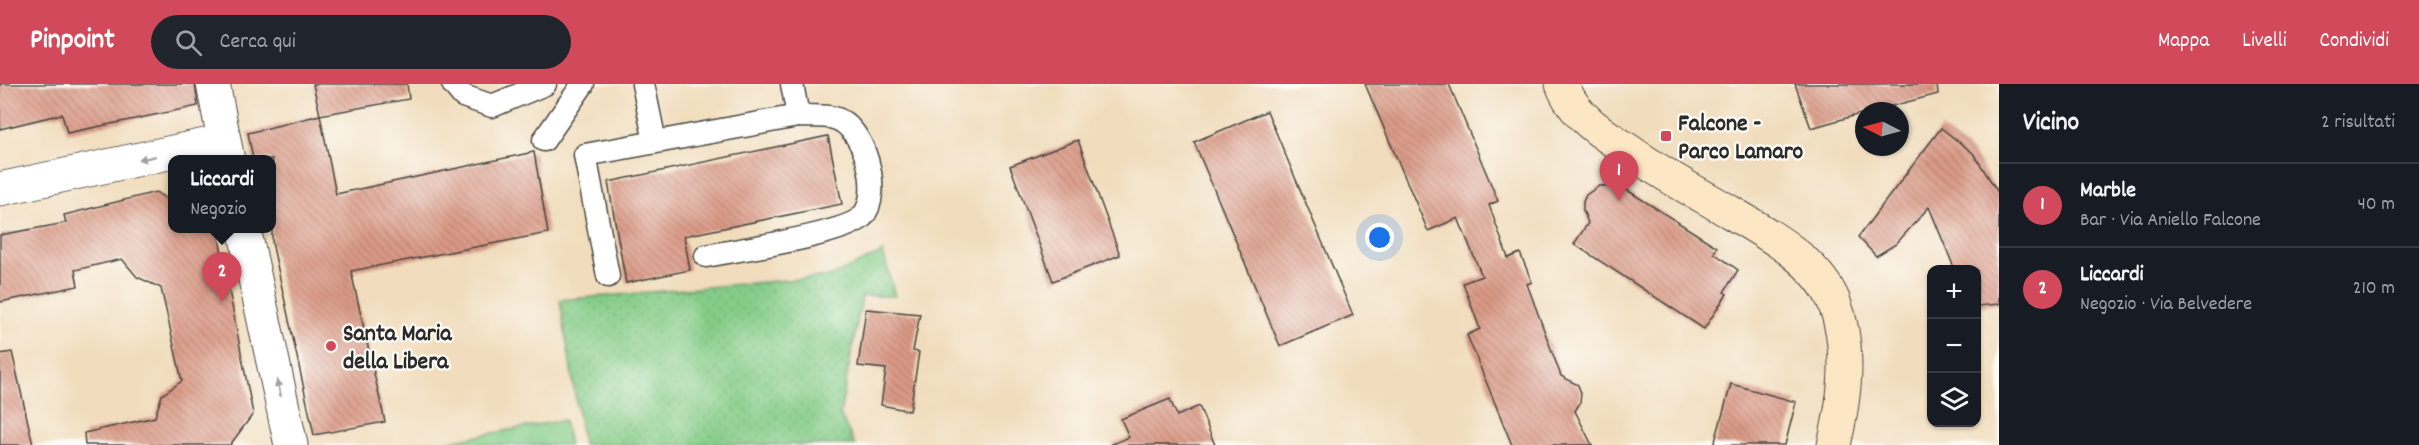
<!DOCTYPE html>
<html lang="it">
<head>
<meta charset="utf-8">
<style>
	:root { --surface:#171b24; --page:#20242c; --text:#f1f3f6; --muted:#9ea1a6; --line:#363941; --accent:#d1495b }
	body { margin:0; font-family:Dekko,sans-serif; background:var(--page); color:var(--text) }
	.controls { position:absolute; right:18px; bottom:18px; display:grid; overflow:hidden; border-radius:12px; box-shadow:0 2px 4px #0004 }
	.controls button { width:54px; height:54px; display:grid; place-items:center; padding:0; border:0; border-bottom:2px solid var(--line); background:var(--surface); color:var(--text); font:30px sans-serif }
	.compass { position:absolute; left:1855px; top:18px; width:54px; height:54px; border-radius:50%; background:var(--surface); box-shadow:0 2px 4px #0004; rotate:276deg }
	.you { position:absolute; left:1380px; top:154px; width:21px; height:21px; margin:-15px; border:4px solid #fff; border-radius:50%; background:#1a73e8; box-shadow:0 0 0 9px #1a73e833 }
	.badge { display:grid; place-items:center; width:39px; height:39px; border-radius:50%; background:var(--accent); color:#fff; font-size:20px; font-weight:700 }
	.pin { position:absolute; translate:-50% -50px; filter:drop-shadow(0 2px 3px #0008) }
	.pin::after { content:''; position:absolute; top:32px; width:21px; height:18px; background:inherit; clip-path:polygon(0 0,100% 0,50% 100%) }
	.popup { position:absolute; left:168px; top:71px; width:108px; height:78px; box-sizing:border-box; display:grid; place-content:center; border-radius:12px; background:var(--surface); filter:drop-shadow(0 2px 4px #0005); font-size:20px; white-space:nowrap; color:var(--muted) }
	.popup b { font-size:22px; color:var(--text) }
	.popup::after { content:''; position:absolute; left:50%; top:100%; margin-left:-12px; border:12px solid transparent; border-top-color:var(--surface) }
	.list { margin:0; padding:0; list-style:none }
	h2 { display:flex; justify-content:space-between; align-items:center; height:78px; margin:0; padding:0 24px; font-size:26px }
	h2 small { font-size:20px; font-weight:400; color:var(--muted) }
	.list li { display:grid; grid-template-columns:39px 1fr auto; gap:18px; align-items:center; box-sizing:border-box; height:84px; padding:0 24px; border-top:2px solid var(--line) }
	.list b { display:block; font-size:22px; white-space:nowrap }
	.list p { margin:0; font-size:20px; white-space:nowrap; color:var(--muted) }
	.list em { font-size:20px; font-style:normal; color:var(--muted) }
	.icon { flex:none; width:33px; height:33px; fill:none; stroke:currentColor; stroke-width:2; stroke-linecap:round; stroke-linejoin:round }
	.map { position:relative; flex:none; width:1999px; height:361px; overflow:hidden }
	header { display:flex; align-items:center; gap:36px; box-sizing:border-box; height:84px; padding:0 30px; background:var(--accent); color:#fff }
	header strong { font-size:28px }
	nav { display:flex; gap:33px; margin-inline-start:auto; font-size:21px }
	.search { width:420px; height:54px; background:var(--page); display:flex; align-items:center; gap:15px; box-sizing:border-box; padding:0 21px; border-radius:33px; color:var(--muted); font-size:22px }
	main { display:flex }
	aside { flex:1; background:var(--surface) }
	.map>svg:first-child { display:block }
	.grass { fill:url(#grass-dots); stroke:#587c59; stroke-width:1.5 }
	.pitch { fill:#84cc87; stroke:#587c59; stroke-width:1.5 }
	.building { fill:url(#building-back-hatch) }
	.lines { fill:none; stroke-linecap:round; stroke-linejoin:round }
	.lane-casing { stroke:#494641; stroke-width:25 }
	.street-casing { stroke:#494641; stroke-width:35 }
	.secondary-casing { stroke:#494641; stroke-width:35 }
	.lane { stroke:#fff; stroke-width:22 }
	.street { stroke:#fff; stroke-width:33 }
	.secondary { stroke:#fce6c4; stroke-width:33 }
	.oneway { fill:#a0a0a0 }
	.poi-dot { fill:#d1495b; stroke:#fdfcf7; stroke-width:2 }
	.labels { text-anchor:middle; stroke-width:4.5; stroke-linejoin:round; paint-order:stroke }
	.poi-label { font-size:24px; font-weight:bold; fill:#2b2b2b; stroke:#fdfcf7; text-anchor:start }
</style>
</head>
<body>
<header>
<strong>Pinpoint</strong>
<div class="search"><svg class="icon" aria-label="search" viewBox="0 0 24 24"><circle cx="10" cy="10" r="6"/><path d="M15 15l6 6"/></svg>Cerca qui</div>
<nav><a>Mappa</a><a>Livelli</a><a>Condividi</a></nav>
</header>
<main>
<div class="map">
<svg width="1999" height="361" viewBox="0 0 1999 361">
	<defs>
		<pattern id="grass-dots" width="8" height="8" patternUnits="userSpaceOnUse" patternTransform="scale(1.5)"><rect width="8" height="8" fill="#84cc87"/><path d="M2 2h.1M6 6h.1" fill="none" stroke="#72af75" stroke-width="1.8" stroke-linecap="round"/></pattern>
		<pattern id="building-back-hatch" width="6" height="6" patternUnits="userSpaceOnUse" patternTransform="scale(1.5)"><rect width="6" height="6" fill="#db9a86"/><path d="M-1 5l2 2M0 0l6 6M5-1l2 2" fill="none" stroke="#b27e6e"/></pattern>
	</defs>
	<rect width="100%" height="100%" fill="#fdfcf7"/>
	<filter id="ink" filterUnits="userSpaceOnUse"><feTurbulence type="fractalNoise" baseFrequency=".0167" numOctaves="2"/><feDisplacementMap in="SourceGraphic" scale="12" xChannelSelector="R" yChannelSelector="G"/><feConvolveMatrix kernelMatrix="1 2 1 2 8 2 1 2 1" color-interpolation-filters="sRGB"/></filter>
	<filter id="wash" filterUnits="userSpaceOnUse"><feTurbulence type="fractalNoise" baseFrequency=".008" numOctaves="4" result="noise"/><feDisplacementMap in="SourceGraphic" scale="24" xChannelSelector="R" yChannelSelector="G"/><feGaussianBlur stdDeviation="1.35" result="paint"/><feColorMatrix in="noise" values="0 0 0 0 0 0 0 0 0 0 0 0 0 0 0 0 0 1.4 0 .05"/><feComposite in="paint" operator="in"/></filter>
	<g filter="url(#wash)">
		<rect width="100%" height="100%" fill="#f1ddbd"/>
		<polygon class="grass" points="883,168 895,212 862,212 840,330 855,361 583,361 560,216 832,192"/>
		<polygon class="pitch" points="564,336 569,361 429,361"/>
		<g id="blocks">
			<g class="building">
				<polygon points="0,0 195,0 198,22 67,49 62,30 0,45"/>
				<polygon points="313,0 407,0 409,15 320,31"/>
				<polygon points="1365,0 1449,0 1498,117 1489,121 1508,174 1520,169 1532,198 1527,200 1561,292 1578,301 1581,309 1580,319 1575,327 1592,361 1512,361 1467,251 1480,245 1463,199 1482,192 1458,134 1428,147"/>
				<polygon points="1795,0 1937,0 1938,10 1873,27 1864,27 1864,29 1811,44"/>
				<polygon points="1267,27 1353,231 1280,262 1194,58"/>
				<polygon points="320,31 336,110 534,68 548,149 351,187 385,338 314,351 272,158 272,75 253,75 248,49"/>
				<polygon points="1941,44 1973,69 1999,110 1999,220 1977,222 1977,186 1955,186 1929,123 1896,160 1876,172 1858,153"/>
				<polygon points="828,52 842,120 684,152 690,186 626,199 608,98"/>
				<polygon points="1078,56 1120,171 1053,197 1010,82"/>
				<polygon points="1619,101 1717,163 1714,169 1738,186 1724,208 1727,210 1704,245 1574,160 1588,139 1583,126 1583,118 1586,111 1599,102"/>
				<polygon points="156,108 172,119 172,144 217,144 253,330 230,361 85,361 84,349 155,333 162,311 182,297 161,204 137,193 122,175 75,186 78,202 0,218 0,151 66,139 64,131"/>
				<polygon points="866,225 920,230 913,267 919,268 910,327 881,321 886,285 858,282"/>
				<polygon points="12,268 33,361 0,361 0,270"/>
				<polygon points="1731,300 1796,318 1785,361 1714,361"/>
				<polygon points="1170,315 1177,332 1199,322 1215,361 1110,361 1129,353 1121,335"/>
			</g>
		</g>
	</g>
	<g filter="url(#ink)">
		<use href="#blocks" fill-opacity="0" stroke="#494641" stroke-width="1.5"/>
		<g class="lines">
			<defs>
				<g id="lane">
					<polyline points="453,0 463,12 492,22 545,0"/>
					<polyline points="643,0 655,58"/>
					<polyline points="544,56 583,0"/>
					<path d="M 706,172 C 737,166 843,151 862,133 C 884,110 864,41 834,34 C 824,31 809,33 798,32"/>
					<polyline points="608,192 585,71 798,32 792,0"/>
				</g>
				<g id="street">
					<polyline points="213,0 228,76"/>
					<polyline points="0,105 224,57"/>
					<polyline points="244,144 291,361"/>
				</g>
				<path id="secondary" d="M 1562,0 C 1573,31 1601,49 1628,66 C 1655,85 1684,102 1713,118 C 1753,142 1816,172 1834,218 C 1852,264 1845,314 1834,361"/>
			</defs>
			<use href="#lane" class="lane-casing"/>
			<use href="#street" class="street-casing"/>
			<use href="#secondary" class="secondary-casing"/>
			<use href="#lane" class="lane"/>
			<use href="#street" class="street"/>
			<use href="#secondary" class="secondary"/>
		</g>
		<defs><path id="oneway-solid" d="M-6-.8H1V-3.2L6.5 0L1 3.2V.8H-6Z" transform="scale(1.5)"/></defs>
		<g class="oneway">
			<use href="#oneway-solid" transform="translate(147 74) rotate(168)"/>
			<use href="#oneway-solid" transform="translate(279 304) rotate(-102)"/>
		</g>
	</g>
	<g class="poi-dot">
		<rect x="1660" y="46" width="12" height="12" rx="3"/>
		<circle cx="331" cy="262" r="6"/>
	</g>
	<g class="labels">
		<g class="poi-label">
			<text x="1678" y="46">Falcone -<tspan x="1678" dy="28">Parco Lamaro</tspan></text>
			<text x="343" y="256">Santa Maria<tspan x="343" dy="28">della Libera</tspan></text>
		</g>
	</g>
</svg>
<div class="controls">
<button>+</button>
<button>−</button>
<button><svg class="icon" aria-label="layers" viewBox="0 0 24 24"><path d="M12 4l9 5-9 5-9-5zM3 14l9 5 9-5"/></svg></button>
</div>
<svg class="compass" viewBox="-18 -18 36 36"><path d="M0-13l5 13h-10z" fill="#e53935"/><path d="M0 13l5-13h-10z" fill="#9ea1a6"/></svg>
<div class="you"></div>
<div class="pin badge" style="left:1619px;top:117px">1</div>
<div class="pin badge" style="left:222px;top:218px">2</div>
<div class="popup"><b>Liccardi</b>Negozio</div>
</div>
<aside>
<h2>Vicino<small>2 risultati</small></h2>
<ul class="list">
<li><span class="badge">1</span><div><b>Marble</b><p>Bar · Via Aniello Falcone</p></div><em>40 m</em></li>
<li><span class="badge">2</span><div><b>Liccardi</b><p>Negozio · Via Belvedere</p></div><em>210 m</em></li>
</ul>
</aside>
</main>
</body>
</html>
